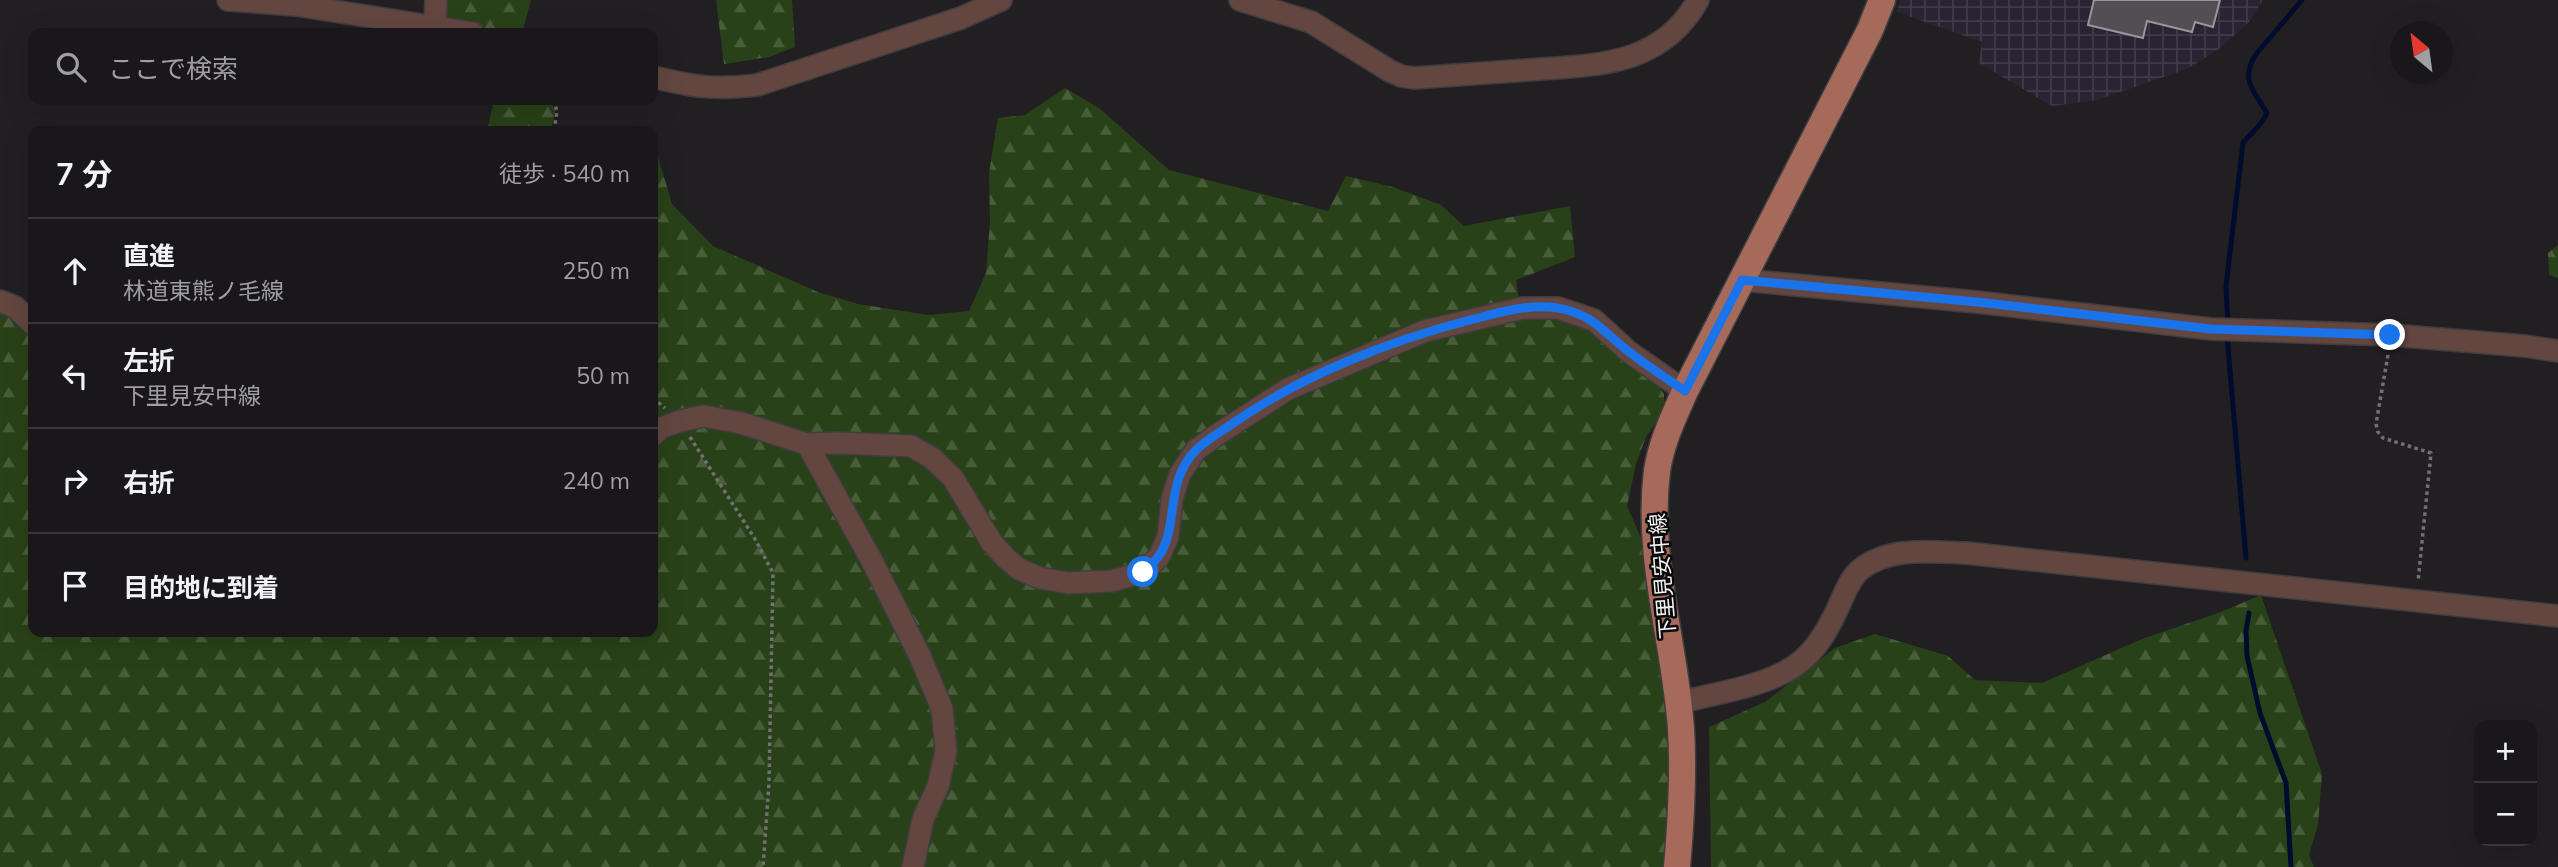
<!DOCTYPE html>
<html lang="ja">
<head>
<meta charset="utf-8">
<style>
	:root { --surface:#1a171a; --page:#232023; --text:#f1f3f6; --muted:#9f9fa2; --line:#383639 }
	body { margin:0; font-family:Mulish,"Noto Sans JP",sans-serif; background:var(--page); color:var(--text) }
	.controls { position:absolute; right:21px; bottom:21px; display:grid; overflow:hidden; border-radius:14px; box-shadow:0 7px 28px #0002 }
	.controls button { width:63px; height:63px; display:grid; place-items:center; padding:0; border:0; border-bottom:2px solid var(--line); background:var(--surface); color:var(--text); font:35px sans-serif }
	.compass { position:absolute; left:2390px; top:21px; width:63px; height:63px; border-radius:50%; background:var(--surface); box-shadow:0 7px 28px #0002; rotate:331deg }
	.stop { position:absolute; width:21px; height:21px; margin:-16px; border:5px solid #1a73e8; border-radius:50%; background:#fff }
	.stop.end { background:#1a73e8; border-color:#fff; box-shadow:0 2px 7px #0008 }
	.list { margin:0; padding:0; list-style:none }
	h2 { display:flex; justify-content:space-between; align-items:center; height:91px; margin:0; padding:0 28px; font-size:30px }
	h2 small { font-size:23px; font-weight:400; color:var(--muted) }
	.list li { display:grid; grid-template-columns:46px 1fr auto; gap:21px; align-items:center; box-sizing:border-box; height:105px; padding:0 28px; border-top:2px solid var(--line) }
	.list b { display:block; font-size:26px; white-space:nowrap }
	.list p { margin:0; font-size:23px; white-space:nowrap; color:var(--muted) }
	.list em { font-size:23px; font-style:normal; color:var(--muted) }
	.icon { flex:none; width:38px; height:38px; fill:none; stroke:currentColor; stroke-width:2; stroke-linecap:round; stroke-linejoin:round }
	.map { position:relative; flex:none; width:2558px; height:867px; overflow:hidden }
	.search { position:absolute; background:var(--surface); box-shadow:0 7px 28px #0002; left:28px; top:28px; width:630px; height:77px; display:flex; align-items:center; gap:18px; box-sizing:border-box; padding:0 24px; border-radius:14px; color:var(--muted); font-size:26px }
	.panel { position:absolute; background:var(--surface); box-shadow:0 7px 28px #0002; left:28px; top:126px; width:630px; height:511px; border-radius:14px }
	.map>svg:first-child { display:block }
	.industrial { fill:url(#industrial-grid) }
	.forest { fill:url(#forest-firs) }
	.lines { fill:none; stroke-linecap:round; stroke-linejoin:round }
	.stream { stroke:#000c2e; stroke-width:5 }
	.building { fill:#514f53; stroke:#97969a; stroke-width:2 }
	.minor-casing { stroke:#3f3d3f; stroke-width:24 }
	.major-casing { stroke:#3f3d3f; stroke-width:29 }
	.path { stroke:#737073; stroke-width:3.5; stroke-dasharray:3.5 3.5; stroke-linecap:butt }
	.minor { stroke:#63463f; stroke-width:21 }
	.major { stroke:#a66a5b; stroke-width:26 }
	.route { stroke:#1a73e8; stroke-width:9 }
	.labels { text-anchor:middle; stroke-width:5; stroke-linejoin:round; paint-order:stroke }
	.street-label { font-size:21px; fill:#f4f2f4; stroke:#0a090a }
</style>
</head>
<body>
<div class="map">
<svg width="2558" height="867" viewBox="0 0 2558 867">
	<defs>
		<pattern id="industrial-grid" width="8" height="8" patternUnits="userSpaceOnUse" patternTransform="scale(1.75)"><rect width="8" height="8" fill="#292434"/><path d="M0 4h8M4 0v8" fill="none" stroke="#3e3a48"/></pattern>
		<pattern id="forest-firs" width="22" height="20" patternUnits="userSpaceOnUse" patternTransform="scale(1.75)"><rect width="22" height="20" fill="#294118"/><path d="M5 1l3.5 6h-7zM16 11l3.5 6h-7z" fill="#495d3a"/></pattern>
	</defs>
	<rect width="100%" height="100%" fill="#221f22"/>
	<polygon class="industrial" points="1901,0 2263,0 2249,22 2219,49 2187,69 2097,100 2052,106 1979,63 1982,42 1897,12"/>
	<g class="forest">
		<polygon points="446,0 531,0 522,33 444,33"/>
		<polygon points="716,0 792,0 795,47 769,57 724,64"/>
		<polygon points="1065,88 1099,108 1169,170 1328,211 1346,176 1393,187 1441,205 1464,226 1570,206 1575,257 1516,280 1519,300 1285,381 1236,408 1214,425 1154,553 1139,564 1111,575 1069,578 1022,562 916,441 895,435 803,435 702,408 653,424 653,150 656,150 672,204 713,246 818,292 858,304 928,315 969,311 986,273 990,221 989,173 998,118 1025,115"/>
		<polygon points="494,100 550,100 555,111 551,131 487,131"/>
		<polygon points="2558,245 2558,278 2549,275 2548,253"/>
		<polygon points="0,307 33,333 33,632 653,632 653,443 667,436 705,424 822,451 909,457 928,464 946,481 1015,578 1146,580 1182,501 1187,480 1202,458 1223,440 1292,397 1428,340 1526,318 1560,316 1587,327 1620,360 1656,382 1664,394 1664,411 1646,437 1636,464 1627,506 1641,538 1669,732 1669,804 1663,867 0,867"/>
		<polygon points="2261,595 2322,774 2318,824 2309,855 2314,867 1711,867 1709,727 1765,702 1835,648 1875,634 1948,656 1975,680 2042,683 2142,639 2221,612"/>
	</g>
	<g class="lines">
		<g class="stream">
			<path d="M 2228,325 L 2226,286 L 2243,143 C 2250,134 2263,124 2267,113 C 2253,90 2239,78 2257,53 L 2302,0"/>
			<polyline points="2227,335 2246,558"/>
			<polyline points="2249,613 2246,631 2247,656 2260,713 2286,783 2291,867"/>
		</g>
	</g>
	<polygon class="building" points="2094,0 2220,0 2213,27 2195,22 2192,32 2147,21 2143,38 2088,25"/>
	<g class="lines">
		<defs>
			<g id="minor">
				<polyline points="228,0 296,5 473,33"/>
				<path d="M 1240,0 L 1311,22 L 1390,71 L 1401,76 L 1414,78 C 1452,75 1490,73 1528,70 C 1595,65 1661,67 1698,0"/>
				<polyline points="435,26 436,0"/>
				<path d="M 653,77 C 695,87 714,90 757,85 L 961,18 L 1001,0"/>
				<polyline points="1742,280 1977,302 2211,329 2391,335 2525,346 2558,351"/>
				<polyline points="0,301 15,307 33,324"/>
				<polyline points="653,435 661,428 680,421 703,416 741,423 807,444 838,443 911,446 932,458 953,478 992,543 1007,559 1019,569 1040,578 1068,583 1112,581 1143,572 1159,557 1168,537 1172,499 1180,474 1196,450 1218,434 1288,389 1425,331 1523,308 1558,308 1594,320 1629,352 1685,391"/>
				<polyline points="807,444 872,561 920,656 942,709 946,751 938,786 923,819 913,867"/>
				<path d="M 1678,703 C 1715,693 1771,686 1800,662 C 1817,649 1828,629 1837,610 C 1843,597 1850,577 1861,569 C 1891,546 1931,552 1966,553 L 2558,616"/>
			</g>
			<path id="major" d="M 1677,867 C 1681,821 1684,776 1681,729 C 1675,644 1646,557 1657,471 C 1661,443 1674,416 1685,391 L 1870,30 L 1882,0"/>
		</defs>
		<use href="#minor" class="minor-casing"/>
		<use href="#major" class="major-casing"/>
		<g class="path">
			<polyline points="553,100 557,111 554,131"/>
			<polyline points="2388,355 2376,424 2378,432 2383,438 2431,453 2418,582"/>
			<polyline points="653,398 665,408"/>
			<polyline points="690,437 755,539 773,573 769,783 763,867"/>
		</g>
		<use href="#minor" class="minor"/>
		<use href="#major" class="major"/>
	</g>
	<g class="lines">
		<path class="route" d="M 1143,572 C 1148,567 1155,562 1158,557 C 1180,528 1163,482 1197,449 C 1207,440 1220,432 1232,424 C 1302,375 1391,340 1474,319 C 1500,312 1535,302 1563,309 C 1596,317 1603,332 1628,351 C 1646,365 1666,378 1685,391 L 1742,280 L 1977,302 L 2211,329 L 2390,335"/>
	</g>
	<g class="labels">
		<g class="street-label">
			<text transform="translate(1663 576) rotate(-95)" y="7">下里見安中線</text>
		</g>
	</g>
</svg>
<div class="controls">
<button>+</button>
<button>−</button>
</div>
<svg class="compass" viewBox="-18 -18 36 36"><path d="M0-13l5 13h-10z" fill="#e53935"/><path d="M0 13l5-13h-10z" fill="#9f9fa2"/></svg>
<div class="stop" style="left:1143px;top:572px"></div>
<div class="stop end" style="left:2390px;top:335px"></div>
<div class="search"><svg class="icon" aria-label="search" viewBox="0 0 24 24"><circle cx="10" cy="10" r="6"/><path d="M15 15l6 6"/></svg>ここで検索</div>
<section class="panel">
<h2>7 分<small>徒歩 · 540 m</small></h2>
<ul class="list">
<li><svg class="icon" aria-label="ahead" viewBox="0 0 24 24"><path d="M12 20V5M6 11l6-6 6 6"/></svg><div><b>直進</b><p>林道東熊ノ毛線</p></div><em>250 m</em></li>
<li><svg class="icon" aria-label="left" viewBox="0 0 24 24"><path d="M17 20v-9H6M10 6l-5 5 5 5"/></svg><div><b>左折</b><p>下里見安中線</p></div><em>50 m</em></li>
<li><svg class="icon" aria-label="right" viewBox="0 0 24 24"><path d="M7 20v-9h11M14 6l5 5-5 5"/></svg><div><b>右折</b></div><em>240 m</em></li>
<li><svg class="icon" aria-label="arrive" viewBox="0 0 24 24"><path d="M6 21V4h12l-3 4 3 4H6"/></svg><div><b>目的地に到着</b></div></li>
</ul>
</section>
</div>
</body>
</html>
